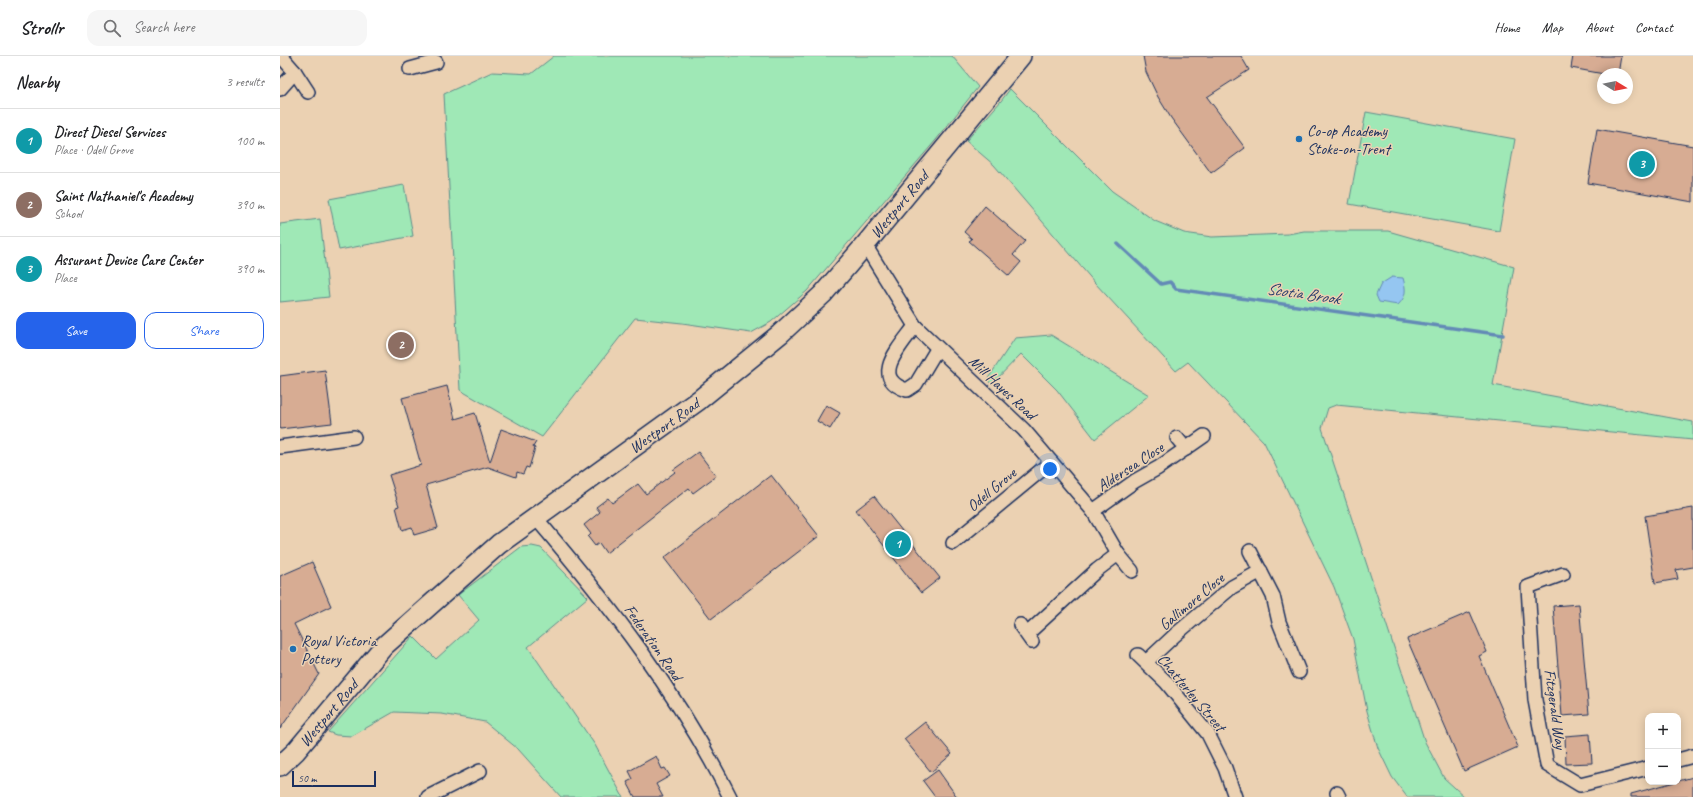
<!DOCTYPE html>
<html lang="en">
<head>
<meta charset="utf-8">
<style>
	:root { --surface:#fff; --page:#f6f6f6; --text:#202124; --muted:#757577; --line:#e0e0e0; --accent:#2563eb }
	body { margin:0; font-family:Caveat,sans-serif; background:var(--page); color:var(--text) }
	.controls { position:absolute; right:12px; bottom:12px; display:grid; overflow:hidden; border-radius:8px; box-shadow:0 2px 10px #0003 }
	.controls button { width:36px; height:36px; display:grid; place-items:center; padding:0; border:0; border-bottom:1px solid var(--line); background:var(--surface); color:var(--text); font:20px sans-serif }
	.compass { position:absolute; left:1317px; top:12px; width:36px; height:36px; border-radius:50%; background:var(--surface); box-shadow:0 2px 10px #0003; rotate:100deg }
	.scale { position:absolute; left:12px; bottom:10px; width:84px; box-sizing:border-box; padding-left:4px; border:2px solid #1b2f5e; border-top:0; font-size:11px; line-height:14px; white-space:nowrap; color:#1b2f5e; -webkit-text-stroke:3px #ebd1b2; paint-order:stroke }
	.you { position:absolute; left:770px; top:413px; width:14px; height:14px; margin:-10px; border:3px solid #fff; border-radius:50%; background:#1a73e8; box-shadow:0 0 0 6px #1a73e833 }
	.badge { display:grid; place-items:center; width:26px; height:26px; border-radius:50%; background:var(--accent); color:#fff; font-size:13px; font-weight:700 }
	.pin { position:absolute; translate:-50% -50%; border:2px solid #fff; box-shadow:0 1px 4px #0006 }
	.list { margin:0; padding:0; list-style:none }
	h2 { display:flex; justify-content:space-between; align-items:center; height:52px; margin:0; padding:0 16px; font-size:17px }
	h2 small { font-size:13px; font-weight:400; color:var(--muted) }
	.list li { display:grid; grid-template-columns:26px 1fr auto; gap:12px; align-items:center; box-sizing:border-box; height:64px; padding:0 16px; border-top:1px solid var(--line) }
	.list b { display:block; font-size:15px; white-space:nowrap }
	.list p { margin:0; font-size:13px; white-space:nowrap; color:var(--muted) }
	.list em { font-size:13px; font-style:normal; color:var(--muted) }
	.actions { display:flex; gap:8px; padding:12px 16px }
	.actions a { flex:1; padding:9px 0; border:1px solid var(--accent); border-radius:12px; text-align:center; font-size:14px; color:var(--accent) }
	.actions .main { background:var(--accent); color:#fff }
	.icon { flex:none; width:22px; height:22px; fill:none; stroke:currentColor; stroke-width:2; stroke-linecap:round; stroke-linejoin:round }
	.map { position:relative; flex:none; width:1413px; height:741px; overflow:hidden }
	header { display:flex; align-items:center; gap:24px; box-sizing:border-box; height:56px; padding:0 20px; background:var(--surface); border-bottom:1px solid var(--line) }
	header strong { font-size:19px }
	nav { display:flex; gap:22px; margin-inline-start:auto; font-size:14px }
	.search { width:280px; height:36px; background:var(--page); display:flex; align-items:center; gap:10px; box-sizing:border-box; padding:0 14px; border-radius:12px; color:var(--muted); font-size:15px }
	main { display:flex }
	aside { flex:1; background:var(--surface) }
	.map>svg:first-child { display:block }
	.green { fill:#9fe8b6; stroke:#5d8c8a }
	.water { fill:#95c6f1; stroke:#648ab6 }
	.lines { fill:none; stroke-linecap:round; stroke-linejoin:round }
	.stream { stroke:#648ab6; stroke-width:3.5 }
	.building { fill:#d7ac93; stroke:#1b2f5e }
	.street-casing { stroke:#1b2f5e; stroke-width:16 }
	.secondary-casing { stroke:#1b2f5e; stroke-width:22 }
	.street { stroke:#ebd1b2; stroke-width:13 }
	.secondary { stroke:#ebd1b2; stroke-width:19 }
	.poi-dot { fill:#1f6fb2; stroke:#ebd1b2; stroke-width:1.5 }
	.labels { text-anchor:middle; stroke-width:3; stroke-linejoin:round; paint-order:stroke }
	.poi-label { font-size:16px; fill:#1b2f5e; stroke:#ebd1b2; text-anchor:start }
	.street-label { font-size:16px; fill:#1b2f5e; stroke:#ebd1b2 }
	.water-label { font-size:17px; font-style:italic; fill:#273e6d; stroke:#ebd1b2 }
</style>
</head>
<body>
<header>
<strong>Strollr</strong>
<div class="search"><svg class="icon" aria-label="search" viewBox="0 0 24 24"><circle cx="10" cy="10" r="6"/><path d="M15 15l6 6"/></svg>Search here</div>
<nav><a>Home</a><a>Map</a><a>About</a><a>Contact</a></nav>
</header>
<main>
<aside>
<h2>Nearby<small>3 results</small></h2>
<ul class="list">
<li><span class="badge" style="background:#0f9aa8">1</span><div><b>Direct Diesel Services</b><p>Place · Odell Grove</p></div><em>100 m</em></li>
<li><span class="badge" style="background:#8d6e63">2</span><div><b>Saint Nathaniel's Academy</b><p>School</p></div><em>390 m</em></li>
<li><span class="badge" style="background:#0f9aa8">3</span><div><b>Assurant Device Care Center</b><p>Place</p></div><em>390 m</em></li>
</ul>
<div class="actions"><a class="main">Save</a><a>Share</a></div>
</aside>
<div class="map">
<svg width="1413" height="741" viewBox="0 0 1413 741">
	<rect width="100%" height="100%" fill="#ebd1b2"/>
	<filter id="ink" filterUnits="userSpaceOnUse"><feTurbulence type="fractalNoise" baseFrequency=".025" numOctaves="2"/><feDisplacementMap in="SourceGraphic" scale="8" xChannelSelector="R" yChannelSelector="G"/><feConvolveMatrix kernelMatrix="1 2 1 2 8 2 1 2 1" color-interpolation-filters="sRGB"/></filter>
	<g filter="url(#ink)">
		<g class="green">
			<polygon points="274,0 672,0 698,31 656,84 527,235 491,266 471,277 402,267 355,262 262,381 180,334 164,38 212,16 251,18"/>
			<polygon points="730,33 832,135 875,165 904,177 932,181 1008,178 1024,175 1108,175 1234,211 1213,329 1413,366 1413,384 1056,349 1048,352 1042,372 1145,686 1164,722 1185,741 1127,741 1112,721 1098,692 1087,655 1073,583 1054,531 984,386 908,306 896,315 815,227 714,109 686,85 721,45"/>
			<polygon points="1086,56 1235,83 1219,175 1069,148"/>
			<polygon points="124,129 133,180 59,194 49,143"/>
			<polygon points="40,163 49,241 0,246 0,168"/>
			<polygon points="771,279 869,339 815,383 777,334 741,298 712,328 707,324 735,282"/>
			<polygon points="252,490 261,492 308,541 248,591 315,689 343,741 281,741 238,693 205,666 162,658 114,656 72,680 56,679 48,676 133,580 156,603 199,564 178,539 241,491"/>
		</g>
		<path class="water" d="M 1112,221 L 1123,222 C 1126,233 1127,240 1118,249 L 1099,246 L 1096,239 L 1101,228 Z"/>
		<g class="lines">
			<polyline class="stream" points="838,188 881,228 890,226 896,233 1223,279"/>
		</g>
		<g class="building">
			<polygon points="863,0 961,0 969,14 927,41 965,92 931,117 891,62 878,41 866,16"/>
			<polygon points="1293,0 1341,0 1338,18 1324,18 1291,12"/>
			<polygon points="1317,73 1413,90 1413,146 1308,127"/>
			<polygon points="705,150 745,185 733,199 741,206 729,220 689,185 692,183 684,176"/>
			<polygon points="45,314 52,367 0,373 0,320"/>
			<polygon points="167,330 175,363 195,357 210,406 221,373 256,386 253,391 255,392 249,412 246,411 243,418 237,416 236,421 208,411 146,429 158,472 134,479 132,471 122,474 116,451 119,450 109,419 141,409 122,342"/>
			<polygon points="546,349 560,357 550,373 537,365"/>
			<polygon points="418,396 436,420 413,437 409,432 326,497 319,487 315,490 308,481 311,478 304,469 320,456 316,451 328,442 332,447 358,428 366,438 395,416 393,414"/>
			<polygon points="491,419 539,480 431,563 384,502"/>
			<polygon points="594,440 660,522 641,537 576,454"/>
			<polygon points="1413,452 1413,511 1396,514 1398,523 1375,527 1365,460"/>
			<polygon points="32,506 51,550 14,568 39,618 0,673 0,520"/>
			<polygon points="1299,548 1309,658 1282,660 1273,550"/>
			<polygon points="1190,556 1207,596 1199,600 1238,691 1184,715 1127,583"/>
			<polygon points="645,666 672,698 651,716 624,683"/>
			<polygon points="1310,678 1312,707 1286,708 1285,680"/>
			<polygon points="376,700 382,713 385,712 390,720 376,728 383,741 355,741 347,726 353,723 349,715"/>
			<polygon points="658,714 677,741 655,741 643,725"/>
			<polygon points="1413,721 1413,741 1351,741 1351,738"/>
		</g>
		<g class="lines">
			<defs>
				<g id="street">
					<polyline points="130,13 156,6"/>
					<polyline points="15,16 28,36"/>
					<polyline points="0,33 15,16 1,0"/>
					<polyline points="585,189 635,270 744,374 813,455 838,498 852,515"/>
					<path d="M 635,270 C 620,291 589,322 627,334 L 636,328 L 657,293"/>
					<polyline points="897,382 906,393"/>
					<polyline points="0,391 74,381"/>
					<polyline points="813,455 855,425 878,412 924,380"/>
					<path d="M 255,461 C 329,548 399,638 450,741"/>
					<polyline points="673,487 771,406"/>
					<polyline points="970,495 993,540 999,566 1019,616"/>
					<polyline points="1283,518 1248,531 1255,644 1267,709 1300,729 1368,712"/>
					<polyline points="740,569 752,586"/>
					<polyline points="747,578 817,514 838,498"/>
					<polyline points="858,599 886,626 928,678 945,712 955,741"/>
					<polyline points="866,606 895,579 952,531 981,515"/>
					<polyline points="1398,704 1413,700"/>
					<polyline points="1057,737 1059,741"/>
					<polyline points="148,741 200,715"/>
				</g>
				<g id="secondary">
					<path id="s1" d="M 0,710 L 16,695 L 104,590 L 219,488 L 419,344 L 500,278 L 543,238 L 585,189 L 741,0"/>
				</g>
			</defs>
			<use href="#street" class="street-casing"/>
			<use href="#secondary" class="secondary-casing"/>
			<use href="#street" class="street"/>
			<use href="#secondary" class="secondary"/>
		</g>
	</g>
	<g class="poi-dot">
		<circle cx="1019" cy="83" r="4"/>
		<circle cx="13" cy="593" r="4"/>
	</g>
	<g class="labels">
		<g class="poi-label">
			<text x="1027" y="80">Co-op Academy<tspan x="1027" dy="18">Stoke-on-Trent</tspan></text>
			<text x="21" y="590">Royal Victoria<tspan x="21" dy="18">Pottery</tspan></text>
		</g>
		<g class="street-label">
			<text dy="6" stroke="none"><textPath href="#s1" startOffset="840">Westport Road</textPath></text>
			<text transform="translate(723 331) rotate(43)" y="6">Mill Hayes Road</text>
			<text dy="6" stroke="none"><textPath href="#s1" startOffset="516">Westport Road</textPath></text>
			<text transform="translate(850 410) rotate(-33)" y="6">Aldersea Close</text>
			<text transform="translate(711 433) rotate(-40)" y="6">Odell Grove</text>
			<text transform="translate(911 545) rotate(-40)" y="6">Gallimore Close</text>
			<text transform="translate(374 586) rotate(55)" y="6">Federation Road</text>
			<text transform="translate(912 636) rotate(50)" y="6">Chatterley Street</text>
			<text transform="translate(1276 653) rotate(82)" y="6">Fitzgerald Way</text>
			<text dy="6" stroke="none"><textPath href="#s1" startOffset="72">Westport Road</textPath></text>
		</g>
		<g class="water-label">
			<text transform="translate(1023 237) rotate(8)" y="6">Scotia Brook</text>
		</g>
	</g>
</svg>
<div class="controls">
<button>+</button>
<button>−</button>
</div>
<svg class="compass" viewBox="-18 -18 36 36"><path d="M0-13l5 13h-10z" fill="#e53935"/><path d="M0 13l5-13h-10z" fill="#757577"/></svg>
<div class="scale">50 m</div>
<div class="you"></div>
<div class="pin badge" style="left:618px;top:488px;background:#0f9aa8">1</div>
<div class="pin badge" style="left:121px;top:289px;background:#8d6e63">2</div>
<div class="pin badge" style="left:1362px;top:108px;background:#0f9aa8">3</div>
</div>
</main>
</body>
</html>
